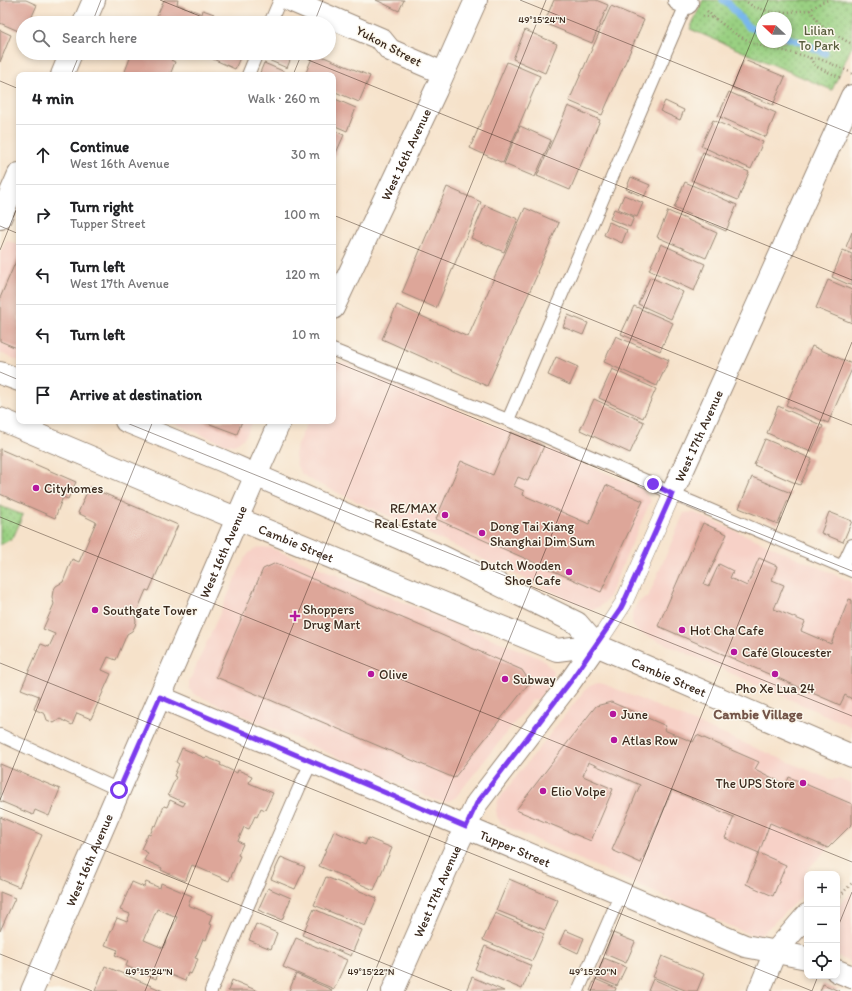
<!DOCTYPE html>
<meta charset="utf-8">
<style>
body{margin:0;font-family:Itim,sans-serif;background:#f2f2f2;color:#202124}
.controls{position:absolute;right:12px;bottom:12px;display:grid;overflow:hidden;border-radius:8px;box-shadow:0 2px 6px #0003}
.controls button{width:36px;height:36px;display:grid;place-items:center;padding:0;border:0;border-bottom:1px solid #e0e0e0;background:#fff;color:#202124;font:20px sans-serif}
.compass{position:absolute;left:756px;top:12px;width:36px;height:36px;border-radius:50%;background:#fff;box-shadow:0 2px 6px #0003;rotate:292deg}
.stop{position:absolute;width:12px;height:12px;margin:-9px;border:3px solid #7c3aed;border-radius:50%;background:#fff}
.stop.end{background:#7c3aed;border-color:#fff;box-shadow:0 1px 4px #0008}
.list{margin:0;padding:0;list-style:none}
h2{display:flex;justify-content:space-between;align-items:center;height:52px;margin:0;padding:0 16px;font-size:17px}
h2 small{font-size:13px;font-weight:400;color:#757577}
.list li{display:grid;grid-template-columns:26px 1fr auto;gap:12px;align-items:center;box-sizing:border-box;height:60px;padding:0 16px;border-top:1px solid #e0e0e0}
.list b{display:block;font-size:15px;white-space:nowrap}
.list p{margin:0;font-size:13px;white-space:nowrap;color:#757577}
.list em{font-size:13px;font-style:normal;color:#757577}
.icon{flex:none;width:22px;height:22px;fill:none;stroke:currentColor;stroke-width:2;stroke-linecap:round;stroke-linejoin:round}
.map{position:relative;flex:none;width:852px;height:991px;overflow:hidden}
.search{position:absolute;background:#fff;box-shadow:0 2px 6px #0003;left:16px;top:16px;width:320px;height:44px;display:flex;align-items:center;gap:10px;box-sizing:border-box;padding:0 14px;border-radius:22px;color:#757577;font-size:15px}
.panel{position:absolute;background:#fff;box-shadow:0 2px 6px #0003;left:16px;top:72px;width:320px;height:352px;border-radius:8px}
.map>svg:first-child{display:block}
.built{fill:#f7d1c7}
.park{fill:url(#park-dots);stroke:#6a7d50;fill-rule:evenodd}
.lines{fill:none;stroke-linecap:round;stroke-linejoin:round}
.stream{stroke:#79b7ec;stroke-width:7}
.building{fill:#dda699;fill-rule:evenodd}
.service-casing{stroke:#988674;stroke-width:14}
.pedestrian-casing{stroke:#988674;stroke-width:18}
.minor-casing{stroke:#988674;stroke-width:24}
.tertiary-casing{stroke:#988674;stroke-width:24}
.secondary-casing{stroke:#988674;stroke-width:24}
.path{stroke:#988674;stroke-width:2.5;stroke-dasharray:1 3;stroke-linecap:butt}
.service{stroke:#fff;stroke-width:12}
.pedestrian{stroke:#fff;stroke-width:17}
.minor{stroke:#fff;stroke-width:22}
.tertiary{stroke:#fff;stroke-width:22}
.secondary{stroke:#fff;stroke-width:22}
.route{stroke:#7c3aed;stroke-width:5}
.ticks{fill:none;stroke:#3b2a1e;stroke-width:1;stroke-opacity:0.45}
.poi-dot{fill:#b5179e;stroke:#fbf7ec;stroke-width:1.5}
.labels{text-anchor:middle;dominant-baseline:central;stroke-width:3;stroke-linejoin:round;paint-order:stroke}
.park-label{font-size:13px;fill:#585c3c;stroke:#fbf7ec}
.street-label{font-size:13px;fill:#3b2a1e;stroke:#fbf7ec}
.poi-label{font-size:13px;fill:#3b2a1e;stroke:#fbf7ec;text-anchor:start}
.neighbourhood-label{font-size:14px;font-weight:bold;fill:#745549;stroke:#fbf7ec}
.ticks-label{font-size:10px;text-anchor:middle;fill:#3b2a1e;stroke:#fbf7ec;stroke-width:3;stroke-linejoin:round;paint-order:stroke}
</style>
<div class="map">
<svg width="852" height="991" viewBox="0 0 852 991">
<defs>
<pattern id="park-dots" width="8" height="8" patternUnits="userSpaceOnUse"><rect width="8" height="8" fill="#9ad082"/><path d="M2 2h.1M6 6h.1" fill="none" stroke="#7fa96a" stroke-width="1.8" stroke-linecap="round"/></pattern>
</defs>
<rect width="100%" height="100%" fill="#fbf7ec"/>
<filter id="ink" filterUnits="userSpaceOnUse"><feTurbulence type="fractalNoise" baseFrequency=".025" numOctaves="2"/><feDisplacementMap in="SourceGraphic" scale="8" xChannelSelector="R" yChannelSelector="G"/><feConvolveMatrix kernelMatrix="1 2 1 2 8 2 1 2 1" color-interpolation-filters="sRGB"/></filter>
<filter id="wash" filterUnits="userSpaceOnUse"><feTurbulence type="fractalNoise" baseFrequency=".012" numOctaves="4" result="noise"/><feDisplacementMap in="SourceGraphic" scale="16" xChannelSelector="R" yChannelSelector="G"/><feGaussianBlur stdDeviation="0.9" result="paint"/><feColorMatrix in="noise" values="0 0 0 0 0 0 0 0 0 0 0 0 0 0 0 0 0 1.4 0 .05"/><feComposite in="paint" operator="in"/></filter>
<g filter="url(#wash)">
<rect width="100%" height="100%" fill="#f6e2ca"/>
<!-- built -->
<g class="built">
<polygon points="6,240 19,245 19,361 0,353 0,253"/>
<polygon points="334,363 347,363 641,488 651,500 608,598 605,602 598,608 590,609 584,607 524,578 308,479 301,473 297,466 295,456 297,445 308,421 333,421"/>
<polygon points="169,421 253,421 246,436 240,441 234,444 227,445"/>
<polygon points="693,512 852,582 852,727 641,633 638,632 633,626 632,621 632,615 634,609 638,602 648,597 684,513"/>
<polygon points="263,547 271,548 544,660 553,671 553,677 551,683 540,698 532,700 456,797 451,800 444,802 435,800 194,694 189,689 189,682 241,566 246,557 250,552 257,548"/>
<polygon points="597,683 604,684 829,779 839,779 852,784 852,824 806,871 809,874 807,874 807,891 764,932 757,935 749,934 509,828 501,823 497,817 496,810 498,800 584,691 590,686"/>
<polygon points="852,892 852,963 837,956 837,907"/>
</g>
<!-- park -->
<g class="park">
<path d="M703 0H852V46L832 90 690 29ZM762 18H786V42H762Z"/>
<polygon points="0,506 23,515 13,538 0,545"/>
</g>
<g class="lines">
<!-- stream -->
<g class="stream">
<polyline points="723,0 728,3 748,27 762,32"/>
<polyline points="786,37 805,44 825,53"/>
</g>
</g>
<g id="blocks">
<!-- building -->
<g class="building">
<polygon points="0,0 26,0 37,5 29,23 23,23 23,33 0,23"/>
<polygon points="164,0 178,0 177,4 202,14 203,10 214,14 212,18 215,19 213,23 154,23"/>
<polygon points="376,0 404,0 399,11"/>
<polygon points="554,0 596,0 608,5 592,43 544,23"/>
<polygon points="611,6 644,20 602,115 569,101"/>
<polygon points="0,30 11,35 0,62"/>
<polygon points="525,30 557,44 545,73 513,59"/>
<polygon points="132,53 174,53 171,60 175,62 170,75 126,75 124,74"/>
<polygon points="216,53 242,53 235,69 213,59"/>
<polygon points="269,53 293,53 287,68 266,59"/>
<polygon points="314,53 370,76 359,102 333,91 333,75 305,75"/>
<polygon points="744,60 785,77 773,105 732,88"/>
<polygon points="507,62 540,76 503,163 470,148"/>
<polygon points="264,63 285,72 284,75 259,75"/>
<polygon points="729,92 776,113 766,137 718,116"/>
<polygon points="333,98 356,108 347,131 333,125"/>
<polygon points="665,101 684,110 680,120 660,111"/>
<polygon points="568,106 600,120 570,190 537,176"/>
<polygon points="713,120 763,142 751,169 701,146"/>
<polygon points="520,126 551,140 535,177 504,164"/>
<polygon points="333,130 344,135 333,160"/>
<polygon points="703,152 749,172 738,200 691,180"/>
<polygon points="631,177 650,185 644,197 626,189"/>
<polygon points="685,182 737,205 726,231 674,208"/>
<polygon points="447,187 481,202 436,308 402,293"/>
<polygon points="624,195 643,203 637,217 618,209"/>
<polygon points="485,205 518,219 504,252 471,238"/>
<polygon points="525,208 559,223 537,272 538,273 487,386 382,339 397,305 468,337"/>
<polygon points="614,209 634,217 630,227 610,219"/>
<polygon points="668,211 717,233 706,258 657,237"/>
<polygon points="609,222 627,230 622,243 604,235"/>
<polygon points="852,232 852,249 846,247"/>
<polygon points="661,244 705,264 694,291 649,270"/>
<polygon points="843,250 852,254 852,286 832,277"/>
<polygon points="19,254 19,349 0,341 0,298"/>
<polygon points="650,277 683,292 671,319 638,304"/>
<polygon points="828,280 852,290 852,323 816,308"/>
<polygon points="634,306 673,323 660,351 621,334"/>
<polygon points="568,315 588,323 583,335 563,327"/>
<polygon points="616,336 669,360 657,386 604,362"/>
<polygon points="812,346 852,364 852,369 828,423 786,405"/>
<polygon points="556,357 578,367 570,385 548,375"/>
<polygon points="612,369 656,389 643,418 599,398"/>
<polygon points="594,399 644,422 630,453 580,430"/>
<polygon points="778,406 823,426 811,452 767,433"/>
<polygon points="202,421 242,421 237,434"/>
<polygon points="511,432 544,446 528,481 518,477 514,486 524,491 523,495 589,524 606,485 643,501 601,592 436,519 461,461 493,475"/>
<polygon points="765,439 812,459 800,485 754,465"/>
<polygon points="0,449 76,482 68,499 63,497 55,518 0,494"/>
<polygon points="752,477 791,493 778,524 739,508"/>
<polygon points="89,487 178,525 149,591 146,590 135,616 136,621 135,626 132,631 127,634 116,660 108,657 102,670 111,674 91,719 77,713 72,725 60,719 54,723 47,720 45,714 34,709 39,696 21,689 41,644 49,647 55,634 43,629 54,604 52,597 53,591 56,586 63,582 72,559 79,562 96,522 78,513"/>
<polygon points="829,512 852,521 843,542 821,533"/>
<polygon points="703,523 727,534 704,584 709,586 719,564 733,571 730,578 747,586 759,558 777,566 772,580 784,585 774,609 805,622 801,631 831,644 849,599 852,600 852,699 845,695 840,705 658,626"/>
<polygon points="276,563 522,670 530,682 454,778 216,677 263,569"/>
<polygon points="611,702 666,726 664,730 693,742 697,735 759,762 755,769 786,785 789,777 852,804 852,824 828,848 770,823 759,853 725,838 734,817 672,790 641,863 612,850 640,785 588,762 583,776 613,789 591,841 516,810 561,751 596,706"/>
<polygon points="182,748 205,758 206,757 221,763 220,765 237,773 238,770 252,776 249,783 273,793 265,810 261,808 257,817 255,816 249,829 244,827 238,841 243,844 238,855 240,856 229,881 192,865 185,881 161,870 162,868 144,860 148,853 141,849 148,834 150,835 154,825 156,826 164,806 167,807 170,800 183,806 185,803 168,795 176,777 174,776 179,764 176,762"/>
<polygon points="0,764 60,789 49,816 35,810 33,815 0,801"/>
<polygon points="0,817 42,835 19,887 0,879"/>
<polygon points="334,831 365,845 368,838 392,848 374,890 319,866"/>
<polygon points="759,853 786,865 773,896 746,884"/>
<polygon points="281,857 305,867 295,889 271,879"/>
<polygon points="326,877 377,898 365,926 314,905"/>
<polygon points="509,879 558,900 545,930 496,910"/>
<path d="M132 882 144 887 146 882 160 888 161 883 192 896 188 905 212 915 209 924 212 925 206 940 203 939 195 958 198 959 191 974 188 973 185 981 159 970 156 979 126 966 128 961 115 955 118 950 105 945 117 918 127 922 130 914 120 910ZM157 909 177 917 163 948 144 940Z"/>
<polygon points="268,888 291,898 282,920 258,910"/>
<polygon points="0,892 15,898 0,931"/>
<polygon points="314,909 362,930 351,956 302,935"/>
<polygon points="495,913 544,934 532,961 483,940"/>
<polygon points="256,924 277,933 271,949 249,940"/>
<polygon points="565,930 584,938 578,953 559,944"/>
<polygon points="613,933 635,942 626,963 605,954"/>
<polygon points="296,938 347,960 334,989 283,967"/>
<polygon points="485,946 532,966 522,989 475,969"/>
<polygon points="662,956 704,974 697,991 687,991 653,977"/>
<polygon points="604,958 626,967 617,986 596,977"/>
<polygon points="105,966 163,991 95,991"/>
<polygon points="296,974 332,990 331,991 289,991"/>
<polygon points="472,977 504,991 466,991"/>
<polygon points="595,979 616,988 615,991 590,991"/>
<polygon points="653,979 680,991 648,991"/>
<polygon points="232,980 258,991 228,991"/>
<polygon points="823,984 839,991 820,991"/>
</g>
</g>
</g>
<g filter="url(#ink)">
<use href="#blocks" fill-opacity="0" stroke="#988674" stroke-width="1"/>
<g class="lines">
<!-- service casing -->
<g class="service-casing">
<g id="service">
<polyline points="270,23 280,0"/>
<polyline points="248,75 257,53"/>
<polyline points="333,350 508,420 653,484 672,494 694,503 852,571"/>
<polyline points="508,420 688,0"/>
<polyline points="842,567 852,545"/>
<polyline points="0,735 119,790"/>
<polyline points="211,991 299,788 312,761"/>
<polyline points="578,991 621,893"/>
</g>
</g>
<!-- pedestrian casing -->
<g class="pedestrian-casing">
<polyline id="pedestrian" points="596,645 623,604 672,494"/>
</g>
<!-- minor casing -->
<g class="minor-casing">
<g id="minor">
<polyline points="290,0 381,39 390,50 443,73"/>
<polyline points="679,0 687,3"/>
<polyline points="84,23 94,0"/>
<polyline points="62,75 71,53"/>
<polyline points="0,218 19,174"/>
<path id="s1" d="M672 494 852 96"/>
<path id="s2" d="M160 697 745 946 807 958"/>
<polyline points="837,971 852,977"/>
<path id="s3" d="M393 991 453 854 477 803 570 682 596 645"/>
<polyline points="759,991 775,952 807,915"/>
</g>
</g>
<!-- tertiary casing -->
<g class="tertiary-casing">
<g id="tertiary">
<path id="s4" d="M333 308 436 90 476 0"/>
<path id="s5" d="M32 991 256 475 280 421"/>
</g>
</g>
<!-- secondary casing -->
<g class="secondary-casing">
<g id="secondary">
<polyline points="0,373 19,380"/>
<path id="s6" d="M0 419 192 500 557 650 596 645"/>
<path id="s7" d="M126 421 221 460 441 556 577 623 596 645 852 756"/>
</g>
</g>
<!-- path -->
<g class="path">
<polyline points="744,0 754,7 775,13 810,10 822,2 829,0"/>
<polyline points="810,10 817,20 826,30 852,44"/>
<polyline points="707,11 716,19 737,35 756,44 769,49 784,51 802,55 810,58 820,59 850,72 852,74"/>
<polyline points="703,16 716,19"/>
<polyline points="810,58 815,66 841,78"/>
<polyline points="837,899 852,883"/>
</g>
<!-- service -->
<use href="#service" class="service"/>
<!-- pedestrian -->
<use href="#pedestrian" class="pedestrian"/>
<!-- minor -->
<use href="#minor" class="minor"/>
<!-- tertiary -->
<use href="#tertiary" class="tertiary"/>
<!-- secondary -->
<use href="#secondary" class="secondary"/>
</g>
</g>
<g class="lines" filter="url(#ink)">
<!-- route -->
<polyline class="route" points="119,790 160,697 466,827 477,803 570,682 620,610 623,604 672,494 653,484"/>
</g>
<!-- ticks -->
<path class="ticks" d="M160 0 217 23M520 0 852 134M92 23 101 0M314 23 323 0M291 53 852 280M71 75 80 53M293 75 302 53M0 81 19 89M333 215 852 425M0 226 19 234M0 250 19 203M333 361 852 571M0 372 19 380M122 421 852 716M0 517 852 862M0 663 812 991M0 800 153 421M0 808 452 991M837 929 852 892M0 954 92 991M145 991 546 0M367 991 768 0M590 991 852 342M812 991 818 976"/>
<!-- markers -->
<g class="poi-dot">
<circle cx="36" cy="488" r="4"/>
<circle cx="445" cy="515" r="4"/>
<circle cx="482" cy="533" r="4"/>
<circle cx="569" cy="572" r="4"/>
<circle cx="95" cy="610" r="4"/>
<path d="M293 610h4v4h4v4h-4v4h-4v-4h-4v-4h4z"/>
<circle cx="682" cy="630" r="4"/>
<circle cx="734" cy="652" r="4"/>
<circle cx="371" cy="674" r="4"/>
<circle cx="775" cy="674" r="4"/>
<circle cx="505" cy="679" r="4"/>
<circle cx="613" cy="714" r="4"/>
<circle cx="614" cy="740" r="4"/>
<circle cx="803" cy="783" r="4"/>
<circle cx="543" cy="791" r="4"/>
</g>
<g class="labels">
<!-- park labels -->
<g class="park-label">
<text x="819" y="30">Lilian<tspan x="819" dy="15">To Park</tspan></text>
</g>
<!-- street labels -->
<g class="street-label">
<text transform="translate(389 46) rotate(28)">Yukon Street</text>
<text stroke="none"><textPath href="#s4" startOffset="170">West 16th Avenue</textPath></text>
<text stroke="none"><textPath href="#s1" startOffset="64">West 17th Avenue</textPath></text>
<text stroke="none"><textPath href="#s6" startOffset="321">Cambie Street</textPath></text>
<text stroke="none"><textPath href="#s5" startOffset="479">West 16th Avenue</textPath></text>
<text stroke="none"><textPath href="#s7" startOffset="603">Cambie Street</textPath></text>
<text stroke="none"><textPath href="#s2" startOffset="386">Tupper Street</textPath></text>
<text stroke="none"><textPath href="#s5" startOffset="143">West 16th Avenue</textPath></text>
<text stroke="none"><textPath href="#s3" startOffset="109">West 17th Avenue</textPath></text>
</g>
<!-- poi labels -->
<g class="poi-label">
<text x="44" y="488">Cityhomes</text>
<text x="437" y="508" text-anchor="end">RE/MAX<tspan x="437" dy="15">Real Estate</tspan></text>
<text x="490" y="526">Dong Tai Xiang<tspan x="490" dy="15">Shanghai Dim Sum</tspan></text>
<text x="561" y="565" text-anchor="end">Dutch Wooden<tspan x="561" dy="15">Shoe Cafe</tspan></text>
<text x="303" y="609">Shoppers<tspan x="303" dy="15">Drug Mart</tspan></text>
<text x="103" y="610">Southgate Tower</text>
<text x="690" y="630">Hot Cha Cafe</text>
<text x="742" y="652">Café Gloucester</text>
<text x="379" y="674">Olive</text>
<text x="513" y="679">Subway</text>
<text x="775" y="688" text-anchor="middle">Pho Xe Lua 24</text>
<text x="621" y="714">June</text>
<text x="622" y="740">Atlas Row</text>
<text x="795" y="783" text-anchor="end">The UPS Store</text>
<text x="551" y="791">Elio Volpe</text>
</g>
<!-- neighbourhood labels -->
<g class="neighbourhood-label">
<text x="758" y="714">Cambie Village</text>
</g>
</g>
<g class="ticks-label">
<text x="542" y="23">49°15'24"N</text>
<text x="149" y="975">49°15'24"N</text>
<text x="371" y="975">49°15'22"N</text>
<text x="593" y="975">49°15'20"N</text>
</g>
</svg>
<div class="controls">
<button>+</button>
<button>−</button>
<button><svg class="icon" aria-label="locate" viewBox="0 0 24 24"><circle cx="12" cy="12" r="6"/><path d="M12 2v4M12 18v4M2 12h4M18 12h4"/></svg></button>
</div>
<svg class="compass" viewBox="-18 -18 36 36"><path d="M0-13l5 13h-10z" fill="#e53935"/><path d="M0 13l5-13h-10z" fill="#757577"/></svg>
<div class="stop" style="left:119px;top:790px"></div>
<div class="stop end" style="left:653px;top:484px"></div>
<div class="search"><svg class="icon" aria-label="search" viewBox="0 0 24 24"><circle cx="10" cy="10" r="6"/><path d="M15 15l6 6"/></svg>Search here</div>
<section class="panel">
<h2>4 min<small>Walk · 260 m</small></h2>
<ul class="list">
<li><svg class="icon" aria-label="ahead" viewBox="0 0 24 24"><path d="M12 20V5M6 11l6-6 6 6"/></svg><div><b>Continue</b><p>West 16th Avenue</p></div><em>30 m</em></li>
<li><svg class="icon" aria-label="right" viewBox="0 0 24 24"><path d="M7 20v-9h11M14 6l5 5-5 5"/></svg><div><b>Turn right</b><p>Tupper Street</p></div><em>100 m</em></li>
<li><svg class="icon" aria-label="left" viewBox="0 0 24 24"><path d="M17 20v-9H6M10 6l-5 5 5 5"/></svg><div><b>Turn left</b><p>West 17th Avenue</p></div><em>120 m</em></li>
<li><svg class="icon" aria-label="left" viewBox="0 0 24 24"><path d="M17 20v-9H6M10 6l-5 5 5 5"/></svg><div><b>Turn left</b></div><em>10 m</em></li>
<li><svg class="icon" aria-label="arrive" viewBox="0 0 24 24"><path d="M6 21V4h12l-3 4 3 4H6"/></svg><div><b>Arrive at destination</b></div></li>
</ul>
</section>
</div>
